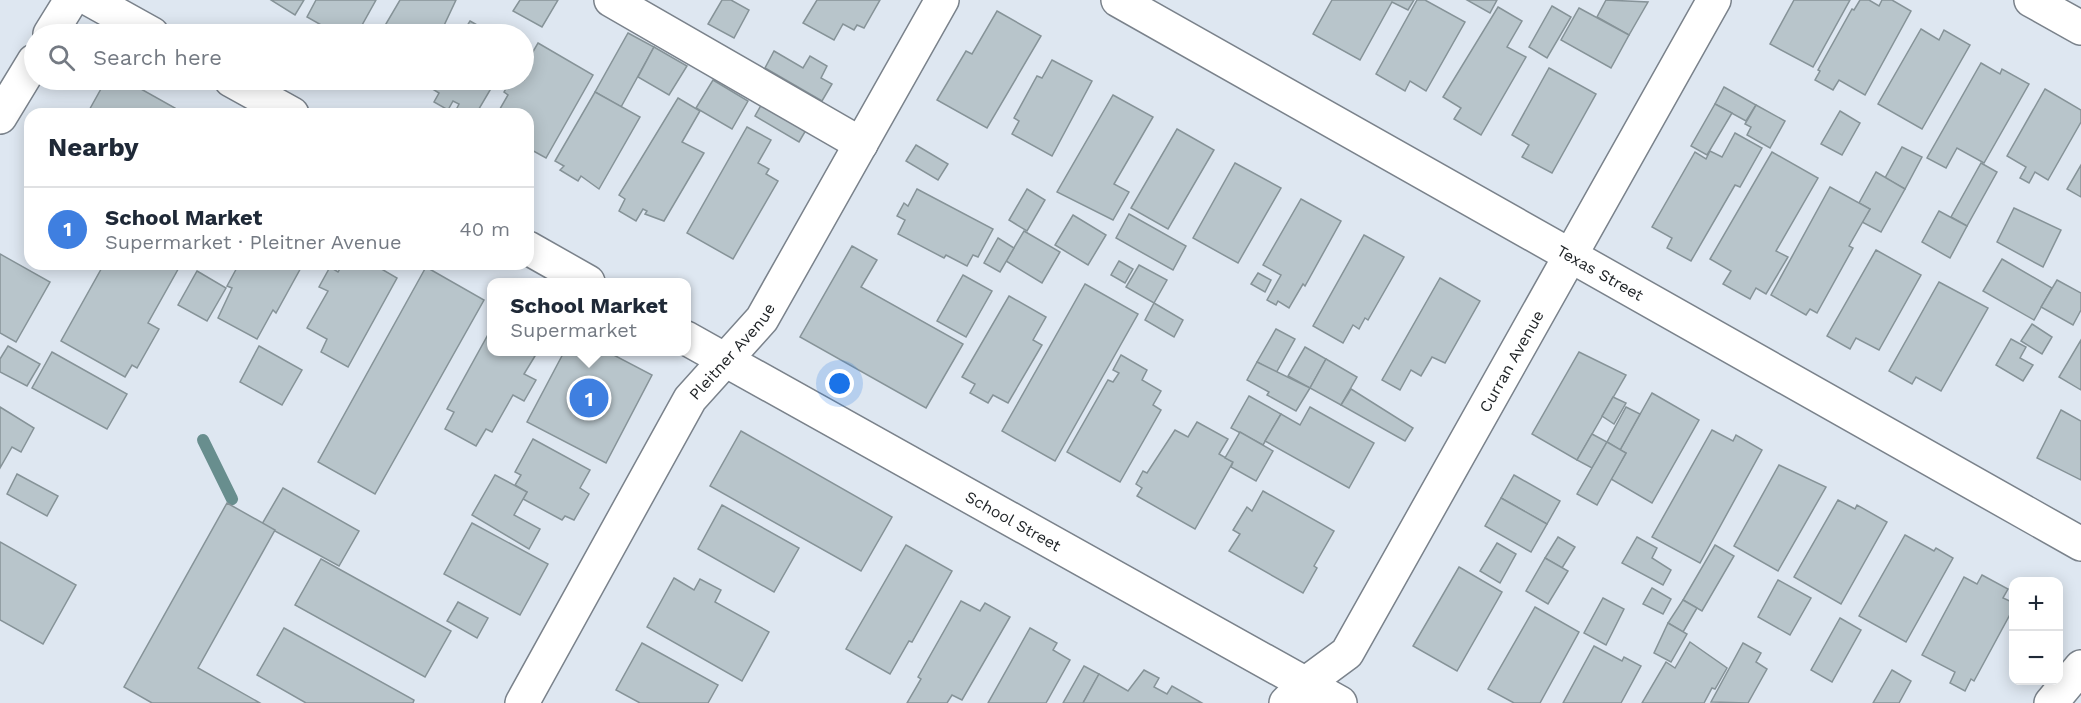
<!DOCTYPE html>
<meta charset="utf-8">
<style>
body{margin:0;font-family:"Work Sans",sans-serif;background:#f2f2f3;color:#1f2937}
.controls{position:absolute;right:18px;bottom:18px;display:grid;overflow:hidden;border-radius:12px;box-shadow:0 3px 15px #0003}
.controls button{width:54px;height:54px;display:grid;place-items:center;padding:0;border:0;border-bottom:2px solid #e0e1e3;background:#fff;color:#1f2937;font:30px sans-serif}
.you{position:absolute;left:840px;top:384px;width:21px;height:21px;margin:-15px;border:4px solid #fff;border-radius:50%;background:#1a73e8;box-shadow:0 0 0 9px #1a73e833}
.badge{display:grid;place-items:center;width:39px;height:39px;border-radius:50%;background:#5d5b28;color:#fff;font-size:20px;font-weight:700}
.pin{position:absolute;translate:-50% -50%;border:3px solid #fff;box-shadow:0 2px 6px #0006}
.popup{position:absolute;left:487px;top:278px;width:204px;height:78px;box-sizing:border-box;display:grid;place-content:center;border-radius:12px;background:#fff;filter:drop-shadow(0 2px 4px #0005);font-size:20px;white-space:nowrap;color:#747a83}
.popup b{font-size:22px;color:#1f2937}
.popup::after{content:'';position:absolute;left:50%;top:100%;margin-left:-12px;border:12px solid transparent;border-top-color:#fff}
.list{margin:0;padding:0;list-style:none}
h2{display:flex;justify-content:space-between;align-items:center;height:78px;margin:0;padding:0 24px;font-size:26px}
h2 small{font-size:20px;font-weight:400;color:#747a83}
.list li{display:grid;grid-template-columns:39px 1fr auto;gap:18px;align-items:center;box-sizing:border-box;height:84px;padding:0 24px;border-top:2px solid #e0e1e3}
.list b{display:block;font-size:22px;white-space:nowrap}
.list p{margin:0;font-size:20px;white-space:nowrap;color:#747a83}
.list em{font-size:20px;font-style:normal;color:#747a83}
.icon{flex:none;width:33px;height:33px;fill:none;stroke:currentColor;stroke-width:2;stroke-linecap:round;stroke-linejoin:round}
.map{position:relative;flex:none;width:2081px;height:703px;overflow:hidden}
.search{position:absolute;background:#fff;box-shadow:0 3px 15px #0003;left:24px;top:24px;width:510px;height:66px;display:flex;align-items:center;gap:15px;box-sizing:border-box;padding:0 21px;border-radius:33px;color:#747a83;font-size:22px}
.panel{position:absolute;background:#fff;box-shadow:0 3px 15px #0003;left:24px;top:108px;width:510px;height:162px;border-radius:18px}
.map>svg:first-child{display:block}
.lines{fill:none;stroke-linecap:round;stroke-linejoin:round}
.stream{stroke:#688e8e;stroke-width:12}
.building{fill:#b8c5cb;stroke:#869398;stroke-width:1.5}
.minor-casing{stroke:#7a828b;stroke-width:36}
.minor{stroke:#fff;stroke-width:33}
.labels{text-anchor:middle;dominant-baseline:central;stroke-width:4.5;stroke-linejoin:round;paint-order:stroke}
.street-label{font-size:16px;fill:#1d2124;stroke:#fff}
</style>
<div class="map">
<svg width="2081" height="703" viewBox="0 0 2081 703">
<rect width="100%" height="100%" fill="#dee7f1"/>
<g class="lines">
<!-- stream -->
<polyline class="stream" points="203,440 232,499"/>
</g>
<!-- building -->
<g class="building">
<polygon points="271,0 304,0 295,15"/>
<polygon points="316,0 376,0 357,34 337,34 307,17"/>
<polygon points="400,0 456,0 440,34 380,34"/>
<polygon points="520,0 558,0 542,27 513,11"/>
<polygon points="722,0 731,0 749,10 734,38 708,24"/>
<polygon points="817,0 880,0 864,28 857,25 854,30 843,24 834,40 803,23"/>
<polygon points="1332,0 1414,0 1408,10 1392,2 1360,60 1313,34"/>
<polygon points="1417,0 1425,0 1465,22 1426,91 1410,81 1405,91 1376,74"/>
<polygon points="1467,0 1497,0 1490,13"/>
<polygon points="1606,0 1648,2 1629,35 1597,17"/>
<polygon points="1794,0 1850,0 1813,67 1770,44"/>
<polygon points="1860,0 1869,0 1879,6 1882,0 1892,0 1911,11 1865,95 1839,80 1833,90 1815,80 1820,71 1818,70 1852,9 1854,10"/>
<polygon points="1552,6 1571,17 1547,58 1529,47"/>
<polygon points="1498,7 1522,21 1507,47 1526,57 1481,135 1454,119 1461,108 1443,97"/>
<polygon points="1579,8 1629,35 1611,68 1561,40"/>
<polygon points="997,11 1041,36 987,128 937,100 966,51 972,54"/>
<polygon points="470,21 493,34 462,34"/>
<polygon points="1921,29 1939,40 1944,30 1970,45 1922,129 1878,104"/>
<polygon points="628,33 654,47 621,107 595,92"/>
<polygon points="538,43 593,75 546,158 528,148 528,114 497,114 508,95 504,92 511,80 524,80 524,67"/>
<polygon points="654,47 687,66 669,95 638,77"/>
<polygon points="774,51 803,68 810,56 827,66 821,78 832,84 822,101 765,68"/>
<polygon points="1052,60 1092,81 1052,156 1012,134 1019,121 1014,118 1037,76 1042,78"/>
<polygon points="1981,63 2000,74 2002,69 2029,84 1984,163 1957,148 1946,168 1927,158"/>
<polygon points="1549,68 1596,94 1552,173 1522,157 1529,145 1512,135"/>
<polygon points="106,80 125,80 175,108 172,114 87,114"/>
<polygon points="436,80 496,80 476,114 471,111 464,114 456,110 459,104 453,101 448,110 434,102 439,93 431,88"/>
<polygon points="713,80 748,101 732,129 696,108"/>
<polygon points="1724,87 1756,105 1746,121 1715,104"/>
<polygon points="2045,89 2081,110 2081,122 2048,180 2035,172 2029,183 2020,178 2026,167 2007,156"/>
<polygon points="595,92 640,117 599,189 581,176 578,181 560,170 564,166 555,161"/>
<polygon points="1113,95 1153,117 1114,184 1129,192 1113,220 1057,192"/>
<polygon points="678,98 700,111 682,142 704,153 664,221 645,214 647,211 643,209 636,221 619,211 625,199 619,195"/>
<polygon points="764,100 809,125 799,142 755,116"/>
<polygon points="1715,104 1732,113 1707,155 1691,146"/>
<polygon points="1756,105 1785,121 1770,148 1747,135 1751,127 1745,124"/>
<polygon points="1840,111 1860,123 1842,155 1821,144"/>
<polygon points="747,127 771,140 758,163 769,169 766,174 778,181 733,259 687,233"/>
<polygon points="1177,129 1214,150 1168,229 1131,208"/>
<polygon points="1735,133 1762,148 1740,187 1735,185 1691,261 1667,248 1672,238 1652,227 1695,152 1706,159 1710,151 1722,157"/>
<polygon points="916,145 948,164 938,180 906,161"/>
<polygon points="1902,147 1922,157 1905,189 1885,178"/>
<polygon points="1772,152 1818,178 1776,251 1788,257 1766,294 1756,288 1750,299 1723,284 1731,271 1710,259"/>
<polygon points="1235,163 1281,188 1238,263 1193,238"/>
<polygon points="1981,163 1997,172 1967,226 1951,217"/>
<polygon points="2081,165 2081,197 2067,189"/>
<polygon points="1876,172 1905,189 1881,232 1862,222 1870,209 1859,203"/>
<polygon points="1830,187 1870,209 1849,246 1853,248 1817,313 1810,309 1806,315 1771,295"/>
<polygon points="917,189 993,229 978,257 973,255 967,266 946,255 944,258 898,234 905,220 897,216 904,203 908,206"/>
<polygon points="1027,189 1045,200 1027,231 1009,220"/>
<polygon points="1301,199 1341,221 1305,286 1303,284 1289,308 1278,301 1276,305 1267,300 1281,275 1263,265"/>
<polygon points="2014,208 2061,230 2043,267 1997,242"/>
<polygon points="1939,211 1967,226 1950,258 1922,242"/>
<polygon points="1129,214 1186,246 1173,270 1116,238"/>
<polygon points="1073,215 1106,235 1088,265 1055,245"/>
<polygon points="1024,231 1060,252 1042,283 1006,261"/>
<polygon points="1364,235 1404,257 1368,320 1365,318 1359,329 1353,325 1343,343 1313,326"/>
<polygon points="998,238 1014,248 1000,272 984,263"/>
<polygon points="852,246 877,260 861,287 963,344 926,408 800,337"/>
<polygon points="1876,250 1921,275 1879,350 1856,338 1850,349 1827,336"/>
<polygon points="0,254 50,282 16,342 0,333"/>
<polygon points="2002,259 2052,288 2034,320 1983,291"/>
<polygon points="1119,261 1133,269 1125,283 1111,275"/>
<polygon points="104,264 181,264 148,323 159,329 137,368 132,365 125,377 61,341"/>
<polygon points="239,264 303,264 276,313 273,310 257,339 218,318 232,288 227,286"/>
<polygon points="343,264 373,264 397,278 348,367 321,352 327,339 307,328 328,291 319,287 330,267 338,272"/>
<polygon points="1139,265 1167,280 1154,303 1126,287"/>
<polygon points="426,267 484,300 375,494 318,462"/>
<polygon points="197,271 226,288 207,321 178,305"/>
<polygon points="1258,273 1271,280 1265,292 1251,284"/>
<polygon points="963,275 992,291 966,337 937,321"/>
<polygon points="1440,278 1480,301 1445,363 1432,357 1421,376 1411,370 1400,390 1382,380"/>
<polygon points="2057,280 2081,293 2081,310 2073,325 2041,307"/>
<polygon points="1939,282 1988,308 1941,391 1916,377 1912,384 1889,371"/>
<polygon points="1085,284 1138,314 1055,461 1002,431"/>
<polygon points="1009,296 1046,317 1033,340 1042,345 1008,403 993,395 988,403 970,393 975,384 962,377"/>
<polygon points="1154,303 1183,320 1174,337 1145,320"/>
<polygon points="2032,324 2052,337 2042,354 2021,341"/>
<polygon points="1276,329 1295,339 1276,373 1257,362"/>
<polygon points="490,331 492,352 527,352 535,356 524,374 536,380 524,401 513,395 492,432 486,429 476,446 445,429 454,412 447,409"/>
<polygon points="2011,339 2026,347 2020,358 2033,365 2023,381 1996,365"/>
<polygon points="2081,340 2081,390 2059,377"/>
<polygon points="8,346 40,364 27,386 0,372 0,359"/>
<polygon points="259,346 302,370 282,405 240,382"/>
<polygon points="1305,347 1326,359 1310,388 1288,376"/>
<polygon points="52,352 127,394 107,429 32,388"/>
<polygon points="564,352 608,352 652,375 606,463 527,422"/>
<polygon points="1579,352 1626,375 1577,460 1532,434"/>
<polygon points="1121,355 1147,370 1142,380 1161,391 1153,405 1161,410 1120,482 1067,452 1108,380 1113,382 1119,373 1113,370"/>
<polygon points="1326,359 1357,377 1341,405 1310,388"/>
<polygon points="1257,362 1310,388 1296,411 1267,395 1269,392 1247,380"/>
<polygon points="1351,389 1413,428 1405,441 1341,405"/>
<polygon points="1652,393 1699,420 1652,503 1611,479 1626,453 1620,450"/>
<polygon points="1249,396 1281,414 1263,445 1231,428"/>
<polygon points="1613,397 1626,403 1614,424 1602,416"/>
<polygon points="0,407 34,428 21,452 12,447 0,468"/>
<polygon points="1310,407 1374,443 1349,488 1265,441 1281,414 1300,425"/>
<polygon points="1626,407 1640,414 1620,450 1607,442"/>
<polygon points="2061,410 2081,421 2081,480 2037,458"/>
<polygon points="1197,422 1228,439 1219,454 1233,462 1195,529 1137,496 1142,488 1136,484 1143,471 1147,473 1175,430 1188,437"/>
<polygon points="1712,430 1733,441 1736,435 1762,450 1700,563 1652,537"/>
<polygon points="741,431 892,517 861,571 710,486"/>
<polygon points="1240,432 1273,451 1256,481 1231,467 1233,462 1225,458"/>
<polygon points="1592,434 1607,442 1592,468 1577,460"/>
<polygon points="533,439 590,470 580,488 589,494 574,520 565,516 562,520 523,499 527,492 515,485 521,475 515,472"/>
<polygon points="1607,442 1626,453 1597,505 1577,494"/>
<polygon points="1779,465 1826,487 1778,571 1734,546"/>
<polygon points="17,474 58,496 47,516 7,494"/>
<polygon points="495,475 527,492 514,515 540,529 529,549 472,515"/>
<polygon points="1514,475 1560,501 1547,524 1501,498"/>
<polygon points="283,488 359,531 339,566 262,524"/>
<polygon points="1263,491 1334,531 1314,566 1317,568 1303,593 1229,551 1240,534 1233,530 1247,507 1252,511"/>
<polygon points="1501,498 1547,524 1531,552 1485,526"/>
<polygon points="1838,500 1855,509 1857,505 1887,522 1841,604 1794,577"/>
<polygon points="227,503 275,530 198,668 260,703 152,703 124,687"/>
<polygon points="722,505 799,548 774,592 698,549"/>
<polygon points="472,523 548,564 520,615 444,574"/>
<polygon points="1905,535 1934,551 1936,548 1953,558 1906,642 1859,616"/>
<polygon points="1558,537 1575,547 1562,568 1545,558"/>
<polygon points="1637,537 1657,548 1652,558 1671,570 1663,585 1622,563"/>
<polygon points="0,542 76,585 43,644 0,620"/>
<polygon points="1497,543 1516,554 1500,583 1480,571"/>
<polygon points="906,545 952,571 912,642 909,641 890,674 846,649"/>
<polygon points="1715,545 1734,556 1702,611 1683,600"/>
<polygon points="1545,558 1568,571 1548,604 1526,591"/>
<polygon points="321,559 451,631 425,677 295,605"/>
<polygon points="1459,567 1502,592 1457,671 1413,646"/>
<polygon points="1982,575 2008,589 2003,598 2014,603 2014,607 1974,681 1971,679 1965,691 1950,683 1955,672 1922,655 1964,577 1977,584"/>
<polygon points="674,578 694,590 700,579 721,590 715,602 769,632 742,681 647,627"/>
<polygon points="1778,580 1811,598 1790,635 1758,617"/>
<polygon points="1652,588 1671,599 1663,614 1643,604"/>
<polygon points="1603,598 1624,609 1606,645 1584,633"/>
<polygon points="1683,600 1697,608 1683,632 1668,623"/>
<polygon points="961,601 980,611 985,603 1010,617 962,700 952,695 947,703 907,703 921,679 918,677"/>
<polygon points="458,602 488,618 477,638 447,621"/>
<polygon points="1535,607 1579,632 1540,703 1514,703 1488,689"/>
<polygon points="1840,618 1861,630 1832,682 1811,670"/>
<polygon points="1668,623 1687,634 1671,662 1654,653"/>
<polygon points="284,628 414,700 413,703 306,703 257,675"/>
<polygon points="1030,628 1057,643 1053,650 1070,660 1046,703 988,703"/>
<polygon points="1690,642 1727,668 1715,689 1712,688 1704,703 1642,703 1666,662 1675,668"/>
<polygon points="642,643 718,685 708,703 640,703 616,690"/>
<polygon points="1743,643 1761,653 1756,662 1767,669 1748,703 1711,702"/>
<polygon points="1594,646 1622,661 1624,657 1641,666 1621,703 1563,703"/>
<polygon points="1084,666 1099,674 1083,703 1063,703"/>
<polygon points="1144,670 1159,678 1154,687 1167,694 1172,686 1202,703 1083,703 1099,674 1128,691"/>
<polygon points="1892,670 1911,681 1899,703 1873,703"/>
</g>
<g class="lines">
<!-- minor casing -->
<g class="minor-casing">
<g id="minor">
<polyline points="91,0 152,34"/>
<polyline points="611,0 861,144"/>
<path id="s1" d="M1118 0 2081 544"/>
<polyline points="2031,0 2081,28"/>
<polyline points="50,34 71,0"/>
<polyline points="231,80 292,114"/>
<polyline points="0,117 34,61"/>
<polyline points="528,248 588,282"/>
<path id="s2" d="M686 338 1340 703"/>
<path id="s3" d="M522 703 690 399 762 319 942 0"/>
<path id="s4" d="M1286 703 1305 684 1347 653 1714 0"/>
<polyline points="2051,703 2081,667"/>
</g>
</g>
<!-- minor -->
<use href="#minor" class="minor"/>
</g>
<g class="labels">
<!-- street labels -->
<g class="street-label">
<text stroke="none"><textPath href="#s1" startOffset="554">Texas Street</textPath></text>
<text stroke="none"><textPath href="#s3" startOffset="411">Pleitner Avenue</textPath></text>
<text stroke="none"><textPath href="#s4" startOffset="414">Curran Avenue</textPath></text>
<text stroke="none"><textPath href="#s2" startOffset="375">School Street</textPath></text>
</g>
</g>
</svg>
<div class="controls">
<button>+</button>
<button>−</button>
</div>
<div class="you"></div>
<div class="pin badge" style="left:589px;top:398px;background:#3f7fe0">1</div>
<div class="popup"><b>School Market</b>Supermarket</div>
<div class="search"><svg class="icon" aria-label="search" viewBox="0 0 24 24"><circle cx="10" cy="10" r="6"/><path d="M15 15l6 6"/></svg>Search here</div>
<section class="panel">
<h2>Nearby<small></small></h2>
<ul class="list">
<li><span class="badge" style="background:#3f7fe0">1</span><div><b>School Market</b><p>Supermarket · Pleitner Avenue</p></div><em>40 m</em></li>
</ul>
</section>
</div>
